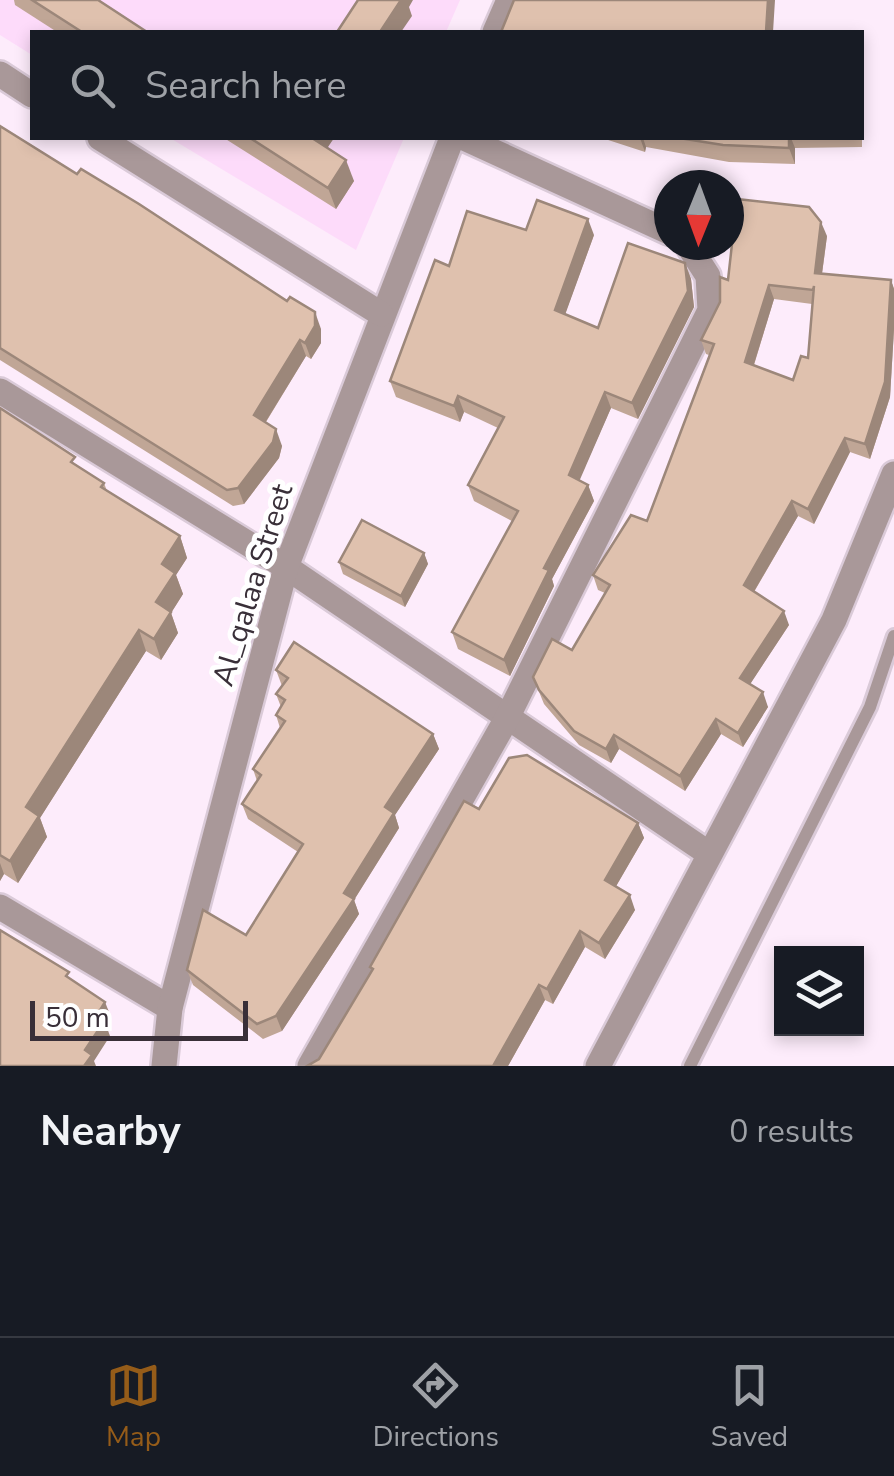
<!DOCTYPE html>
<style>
body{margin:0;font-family:"Nunito Sans",sans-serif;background:#242831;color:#f1f3f6}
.controls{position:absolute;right:30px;bottom:30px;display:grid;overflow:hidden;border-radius:0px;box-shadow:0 5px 15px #0003}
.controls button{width:90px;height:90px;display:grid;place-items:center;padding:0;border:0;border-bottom:2px solid #363941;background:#171b24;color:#f1f3f6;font:50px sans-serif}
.compass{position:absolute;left:654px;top:170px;width:90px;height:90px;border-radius:50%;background:#171b24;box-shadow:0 5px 15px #0003;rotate:181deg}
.scale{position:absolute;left:30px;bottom:25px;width:218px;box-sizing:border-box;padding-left:10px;border:5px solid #392f38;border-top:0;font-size:28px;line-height:35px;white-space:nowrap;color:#392f38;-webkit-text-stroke:8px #fff;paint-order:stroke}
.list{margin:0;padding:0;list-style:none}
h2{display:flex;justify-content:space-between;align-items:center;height:130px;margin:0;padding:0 40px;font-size:42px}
h2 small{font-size:32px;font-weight:400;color:#9ea1a6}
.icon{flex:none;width:55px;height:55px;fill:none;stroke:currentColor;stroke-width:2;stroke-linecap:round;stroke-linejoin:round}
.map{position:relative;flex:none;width:894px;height:1066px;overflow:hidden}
.search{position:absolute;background:#171b24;box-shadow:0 5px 15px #0003;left:30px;right:30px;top:30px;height:110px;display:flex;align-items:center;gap:25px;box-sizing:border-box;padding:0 35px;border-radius:0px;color:#9ea1a6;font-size:38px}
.sheet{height:270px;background:#171b24}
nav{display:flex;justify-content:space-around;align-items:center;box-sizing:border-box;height:140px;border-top:2px solid #363941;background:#171b24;font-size:28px;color:#9ea1a6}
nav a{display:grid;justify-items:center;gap:5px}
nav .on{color:#955c19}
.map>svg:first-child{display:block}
.built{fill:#fddbfa}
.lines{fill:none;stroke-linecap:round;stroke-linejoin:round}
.service-casing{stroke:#dacad8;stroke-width:18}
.minor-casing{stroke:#dacad8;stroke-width:30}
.tertiary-casing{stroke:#dacad8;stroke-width:30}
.service{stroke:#a99899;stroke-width:12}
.minor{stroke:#a99899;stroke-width:25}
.tertiary{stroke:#a99899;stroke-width:25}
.wall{fill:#c0a696;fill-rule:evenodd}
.shaded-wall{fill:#9c877a}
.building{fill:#dfc1ae;stroke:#9c877a;stroke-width:2.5;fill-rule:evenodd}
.labels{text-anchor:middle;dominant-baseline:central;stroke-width:10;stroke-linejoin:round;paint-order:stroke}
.street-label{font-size:30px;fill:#392f38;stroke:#fff}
</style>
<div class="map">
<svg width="894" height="1066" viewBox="0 0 894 1066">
<rect width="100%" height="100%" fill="#fdecfb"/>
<!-- built -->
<g class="built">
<polygon points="0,0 460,0 446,32 32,32 32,55 0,35"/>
<polygon points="170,138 404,138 356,250"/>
</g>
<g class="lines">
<!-- service casing -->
<g class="service-casing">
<polyline id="service" points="690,1066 870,707 894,636"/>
</g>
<!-- minor casing -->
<g class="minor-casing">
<g id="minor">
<polyline points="495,32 509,0"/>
<polyline points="464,138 669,232"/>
<polyline points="0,391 286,567 708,853"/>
<polyline points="0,907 170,1008"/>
<polyline points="164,1066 170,1008 286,567 452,138"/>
<polyline points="310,1066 506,720 710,310 708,276 688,245"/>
<polyline points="598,1066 834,620 894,474"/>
</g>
</g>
<!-- tertiary casing -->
<g class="tertiary-casing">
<g id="tertiary">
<polyline points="0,74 32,95"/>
<polyline points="100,138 381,314"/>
</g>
</g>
<!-- service -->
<use href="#service" class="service"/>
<!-- minor -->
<use href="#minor" class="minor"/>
<!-- tertiary -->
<use href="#tertiary" class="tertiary"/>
</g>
<!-- wall -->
<g class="wall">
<polygon points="14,0 98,0 147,32 57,32 15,5"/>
<polygon points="0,126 321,329 321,343 311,359 306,356 266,422 282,446 279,458 244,504 233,506 0,360"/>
<polygon points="224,138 334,138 327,147 354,181 336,209"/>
<polygon points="602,138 862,138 862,147 795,148 795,164 729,162 646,147 645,152"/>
<polygon points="594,235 565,314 598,328 685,263 691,279 694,307 638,419 611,408 579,480 588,485 594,501 552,579 554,586 510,676 458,649 452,632 512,521 474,501 468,485 498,428 464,412 460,422 396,397 390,381 449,266"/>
<path d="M827 236 822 274 891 280 894 289V329L890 397 870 459 850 452 814 524 798 516 754 592 789 625 750 684 768 707 743 747 721 734 685 791 619 749 611 763 579 745 544 704 533 677 572 650 605 593 598 590 593 575 647 521 709 355 706 354 701 340 720 302 728 280ZM774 299 812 304 808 358 793 380 754 365Z"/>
<polygon points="0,408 78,466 104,483 107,491 180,536 187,558 176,575 183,594 171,613 178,633 161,660 146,651 40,818 47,837 18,883 4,874 0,881"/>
<polygon points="424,553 428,564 405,607 343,574 339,562"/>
<polygon points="276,670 433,734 439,749 395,815 399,828 354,900 359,914 282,1031 263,1039 193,985 187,970 246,935 298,852 248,819 242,804 257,781 253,769 280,728 276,715 281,707 276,694 282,686"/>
<polygon points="479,809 638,823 644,838 616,886 635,910 605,959 585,947 553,1004 545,1000 508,1066 307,1066 319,1059 372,972 370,967"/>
</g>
<!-- shaded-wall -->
<g class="shaded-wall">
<polygon points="401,0 413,0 409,7 412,16 401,32 380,32"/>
<polygon points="768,0 775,0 773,32 766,32"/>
<polygon points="312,138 334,138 320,159"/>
<polygon points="640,138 643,138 646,147 645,152"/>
<polygon points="789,138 791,138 795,148 795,164 789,148"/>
<polygon points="346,160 354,181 336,209 328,188"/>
<polygon points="588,219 594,235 561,326 555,310"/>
<polygon points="821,222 827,236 820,288 815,273"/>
<polygon points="685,263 691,279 694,307 638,419 632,403"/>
<polygon points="891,280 894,289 894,329 890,397 870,459 865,444"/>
<polygon points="769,285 774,299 750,377 745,362"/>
<polygon points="315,312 321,329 321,343 311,359 305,343"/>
<polygon points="300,340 306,356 260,431 254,415"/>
<polygon points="605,392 611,408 575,491 569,475"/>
<polygon points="458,396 464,412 460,422 454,406"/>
<polygon points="276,429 282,446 279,458 244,504 238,488"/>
<polygon points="845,438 850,452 814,524 808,509"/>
<polygon points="588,485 594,501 552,579 554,586 510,676 504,660 544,568"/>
<polygon points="792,501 798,516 749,600 744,585"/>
<polygon points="180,536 187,558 176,575 183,594 171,613 178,633 161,660 154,639 156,602 162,564"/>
<polygon points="424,553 428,564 405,607 401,596"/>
<polygon points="784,611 789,625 745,692 740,678"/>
<polygon points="139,630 146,651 40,818 47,837 18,883 10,861 26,807"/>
<polygon points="763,692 768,707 743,747 738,733"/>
<polygon points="716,719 721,734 685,791 680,776"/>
<polygon points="433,734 439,749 395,815 399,828 354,900 359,914 282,1031 276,1016 344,893 385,807"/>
<polygon points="614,735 619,749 611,763 606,749"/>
<polygon points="638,823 644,838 611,895 605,880"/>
<polygon points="0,863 4,874 0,881"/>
<polygon points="630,895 635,910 605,959 599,943"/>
<polygon points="580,931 585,947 553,1004 547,989"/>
<polygon points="539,985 545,1000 508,1066 493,1066"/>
<polygon points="105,1002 111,1017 106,1025 110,1036 94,1061 96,1066 84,1066 85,1050 97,1015"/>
</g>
<!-- building -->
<g class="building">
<polygon points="32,0 98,0 147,32 82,32"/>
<polygon points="358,0 401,0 380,32 337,32"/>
<polygon points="514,0 768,0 766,32 501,32"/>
<polygon points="0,126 77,174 81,169 139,204 287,301 290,297 315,312 315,326 305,343 300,340 254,415 276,429 273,442 238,488 227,490 0,348"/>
<polygon points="250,138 312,138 346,160 328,188"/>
<polygon points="679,138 789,138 789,148 723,145"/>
<path d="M737 199 809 207 821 222 815 273 891 280 885 382 865 444 845 438 808 509 792 501 744 585 784 611 740 678 763 692 738 733 716 719 680 776 614 735 606 749 574 731 539 690 533 677 552 639 572 650 610 585 593 575 631 515 647 521 714 344 701 340 720 302V277L728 280ZM769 285 813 290 814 286 808 358 801 356 793 380 745 362Z"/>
<polygon points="537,200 588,219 555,310 598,328 628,243 685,263 688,291 632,403 605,392 569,475 588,485 544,568 549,570 504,660 452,632 518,511 468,485 504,417 458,396 454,406 390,381 435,260 449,266 467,211 526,230"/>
<polygon points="0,408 75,457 71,462 104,483 101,487 180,536 162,564 175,573 156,602 171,612 154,639 139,630 26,807 39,816 10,861 0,855"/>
<polygon points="362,520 424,553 401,596 339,562"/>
<polygon points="294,642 433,734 385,807 394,813 344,893 354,899 276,1016 257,1024 187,970 203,910 246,935 303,844 242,804 261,775 253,769 285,721 276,715 285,700 276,694 288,678 276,670"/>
<polygon points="527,755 638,823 605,880 630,895 599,943 580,931 547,989 539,985 493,1066 307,1066 319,1059 373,969 370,967 464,801 479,809 509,758"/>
<polygon points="0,930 69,972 66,976 105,1002 97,1015 105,1020 85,1050 92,1055 84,1066 0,1066"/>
</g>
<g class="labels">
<!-- street labels -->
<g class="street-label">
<text transform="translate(253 585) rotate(-73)">Al_qalaa Street</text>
</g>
</g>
</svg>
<div class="controls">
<button><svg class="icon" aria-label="layers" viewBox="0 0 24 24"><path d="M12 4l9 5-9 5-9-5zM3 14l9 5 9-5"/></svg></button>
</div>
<svg class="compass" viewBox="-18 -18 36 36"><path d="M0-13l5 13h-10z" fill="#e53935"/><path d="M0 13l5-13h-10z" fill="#9ea1a6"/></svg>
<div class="scale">50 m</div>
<div class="search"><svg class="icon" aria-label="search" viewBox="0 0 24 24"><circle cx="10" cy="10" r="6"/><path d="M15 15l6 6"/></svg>Search here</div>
</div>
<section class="sheet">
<h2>Nearby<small>0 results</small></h2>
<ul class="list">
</ul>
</section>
<nav>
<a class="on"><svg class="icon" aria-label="map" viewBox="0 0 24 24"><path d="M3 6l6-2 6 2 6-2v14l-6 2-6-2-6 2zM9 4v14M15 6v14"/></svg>Map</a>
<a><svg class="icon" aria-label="directions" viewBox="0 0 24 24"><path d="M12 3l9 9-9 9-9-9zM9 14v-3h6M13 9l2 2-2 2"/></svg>Directions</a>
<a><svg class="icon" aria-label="saved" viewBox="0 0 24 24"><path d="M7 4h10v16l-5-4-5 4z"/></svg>Saved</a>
</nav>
